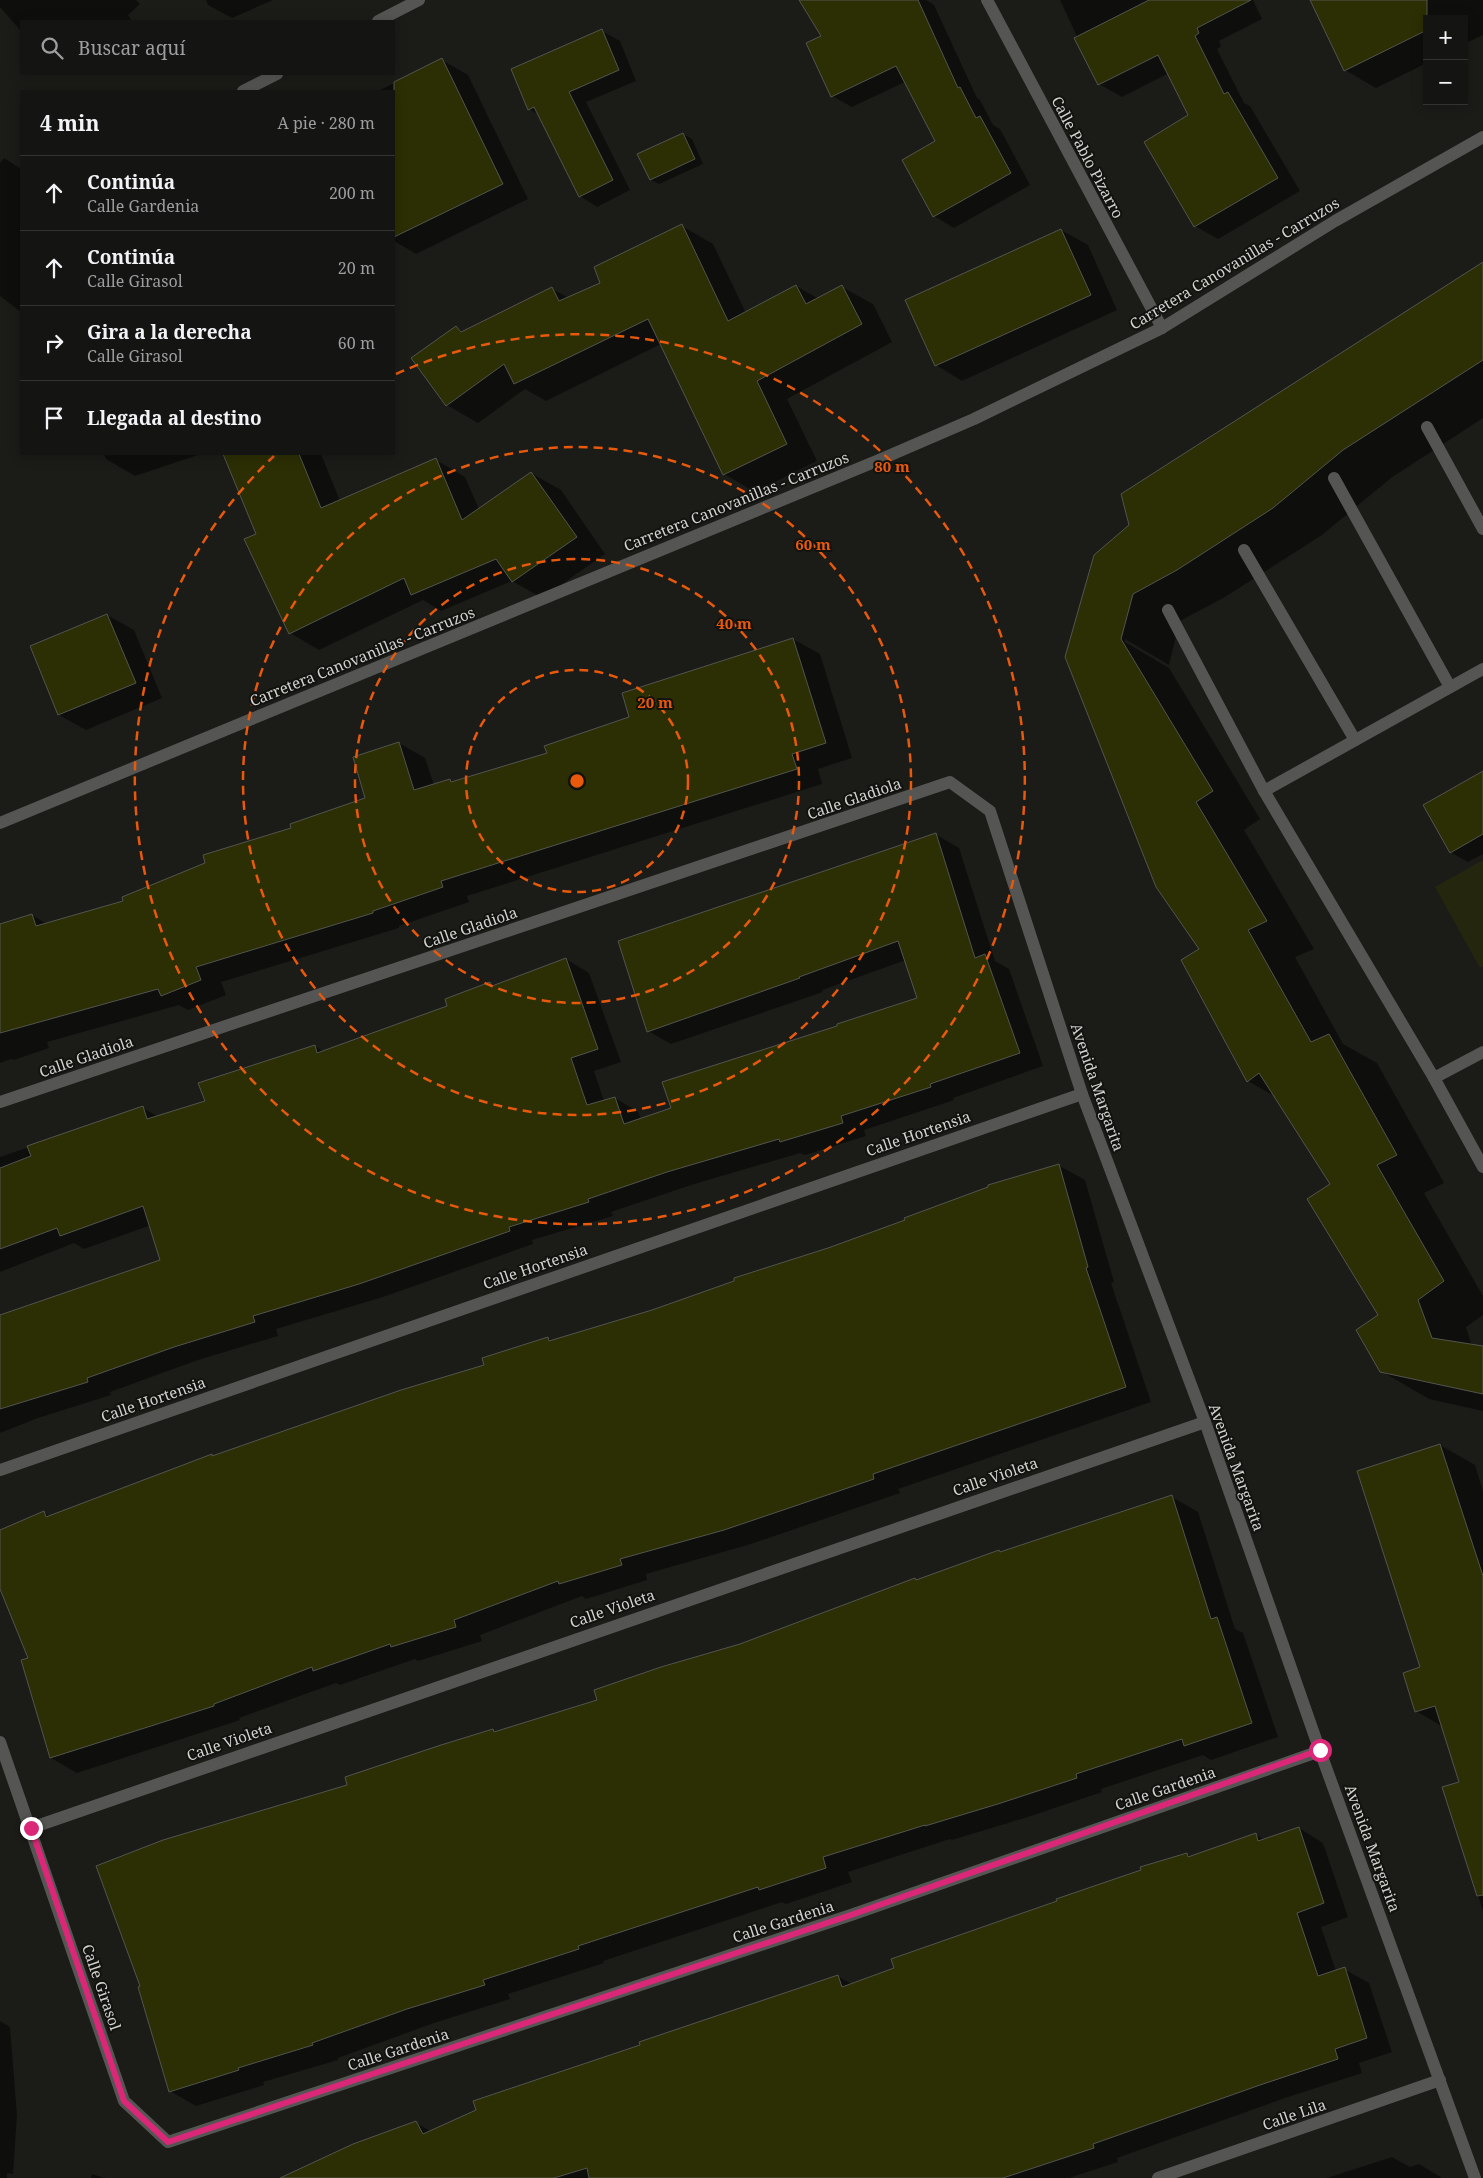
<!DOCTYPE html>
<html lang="es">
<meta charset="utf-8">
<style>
body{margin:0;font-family:"Noto Serif",serif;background:#1d1d1b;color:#f1f3f6}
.controls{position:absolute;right:15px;top:15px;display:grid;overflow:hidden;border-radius:0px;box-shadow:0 2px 12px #0003}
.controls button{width:45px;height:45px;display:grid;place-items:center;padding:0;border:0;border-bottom:1px solid #333332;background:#141412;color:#f1f3f6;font:25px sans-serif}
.stop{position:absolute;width:15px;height:15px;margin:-11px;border:4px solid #db2777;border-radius:50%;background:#fff}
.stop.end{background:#db2777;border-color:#fff;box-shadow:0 1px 5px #0008}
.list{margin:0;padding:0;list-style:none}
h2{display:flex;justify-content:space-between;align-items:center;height:65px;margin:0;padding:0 20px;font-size:21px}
h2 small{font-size:16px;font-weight:400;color:#9d9e9f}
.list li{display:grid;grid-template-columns:32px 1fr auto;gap:15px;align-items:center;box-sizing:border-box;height:75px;padding:0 20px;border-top:1px solid #333332}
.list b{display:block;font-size:19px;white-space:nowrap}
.list p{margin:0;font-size:16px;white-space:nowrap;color:#9d9e9f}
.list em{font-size:16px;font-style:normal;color:#9d9e9f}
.icon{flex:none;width:28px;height:28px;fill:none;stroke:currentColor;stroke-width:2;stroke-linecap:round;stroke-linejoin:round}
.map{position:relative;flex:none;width:1483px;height:2178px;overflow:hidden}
.search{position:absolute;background:#141412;box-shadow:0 2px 12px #0003;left:20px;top:20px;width:375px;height:55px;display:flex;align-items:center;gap:12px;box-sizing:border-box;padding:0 18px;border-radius:0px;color:#9d9e9f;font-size:19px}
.panel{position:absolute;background:#141412;box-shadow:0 2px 12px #0003;left:20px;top:90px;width:375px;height:365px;border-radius:0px}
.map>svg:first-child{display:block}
.green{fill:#24260e}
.shadow{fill:#0007}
.building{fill:#2c2f03;stroke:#535450}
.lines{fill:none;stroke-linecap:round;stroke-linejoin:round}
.service{stroke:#555554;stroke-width:12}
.minor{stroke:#555554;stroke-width:12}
.tertiary{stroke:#555554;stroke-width:12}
.route{stroke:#db2777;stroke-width:6}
.ring{fill:none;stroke:#e8590c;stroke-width:2.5;stroke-dasharray:9 6}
.labels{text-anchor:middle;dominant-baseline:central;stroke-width:4;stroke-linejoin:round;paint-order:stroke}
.street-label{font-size:15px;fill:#d2d2d0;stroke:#12120f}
.centre{fill:#e8590c;stroke:#12120f;stroke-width:2.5}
.ring-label{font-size:15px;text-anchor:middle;font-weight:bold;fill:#e8590c;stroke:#12120f;stroke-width:4;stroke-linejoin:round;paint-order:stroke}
</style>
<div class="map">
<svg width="1483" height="2178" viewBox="0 0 1483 2178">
<rect width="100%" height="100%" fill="#1b1b18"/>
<!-- green -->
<polygon class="green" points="1483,860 1483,966 1480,968 1435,887"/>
<!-- shadow -->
<g class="shadow">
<polygon points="0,0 136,0 140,4 128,15 132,21 21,21 21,31 0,7"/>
<polygon points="206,0 273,0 232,18 208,5"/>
<polygon points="800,0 926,0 934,5 977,98 980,100 993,125 1000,129 1030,185 954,228 934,216 937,142 905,82 852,107 832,96 823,36"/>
<polygon points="1060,0 1253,0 1262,19 1219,41 1221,46 1217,49 1244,103 1250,106 1300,191 1218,239 1195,226 1190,116 1169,73 1122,97 1099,84"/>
<polygon points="1311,0 1483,0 1483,35 1464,44 1464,19 1427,19 1427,63 1376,88 1345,70"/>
<polygon points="602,31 620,41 636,81 586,102 630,190 597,207 580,196 539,115 529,109"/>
<polygon points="442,60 468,75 528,199 416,254 394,241 394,91 378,91"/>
<polygon points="683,134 692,139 703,164 659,184 651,180"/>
<polygon points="4,158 21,169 21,312 0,296 0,163"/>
<polygon points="682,226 713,244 746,313 796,286 819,299 842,287 873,304 892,342 787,399 817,461 755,492 724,474 661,344 546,401 525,389 478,423 447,405 456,327 464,332 552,289 569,298 602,283"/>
<polygon points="1061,230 1088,245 1117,310 962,381 936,365"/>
<polygon points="1483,263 1483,418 1391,478 1322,535 1225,597 1180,621 1169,665 1125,639 1125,642 1169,668 1260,819 1244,830 1314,949 1295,957 1343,1044 1377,1063 1444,1183 1424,1193 1483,1296 1483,1315 1466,1327 1472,1346 1483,1347 1483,1411 1429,1399 1381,1371 1379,1315 1332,1184 1276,1097 1248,1081 1201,949 1066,657"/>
<polygon points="104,454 201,454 135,476 106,459"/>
<polygon points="224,454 321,454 340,501 436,460 465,477 479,509 531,473 561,490 605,554 542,598 512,581 441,611 423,600 319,650 290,633 257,535"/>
<polygon points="107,615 134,630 162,698 86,730 59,715 31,647"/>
<polygon points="793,639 820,654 852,758 818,769 822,784 467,896 469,902 399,926 399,928 221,982 226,995 188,1010 179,1005 47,1042 49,1048 14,1060 11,1059 0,1063 0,925 32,915 47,924 125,902 367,799 399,743 425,758 434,785 450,780 454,782 548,754 631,718"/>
<polygon points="1483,779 1483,854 1468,862 1450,852"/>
<polygon points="935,834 959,848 995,961 1009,969 1043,1066 953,1098 954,1100 864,1130 866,1136 805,1155 800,1153 691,1185 611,1212 613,1216 532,1240 533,1244 383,1297 276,1329 278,1336 198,1360 110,1392 111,1395 38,1418 0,1433 0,1316 162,1261 151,1225 84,1249 74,1243 0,1272 0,1157 143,1108 159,1117 206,1102 315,1046 324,1052 449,1007 490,983 495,986 566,959 589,973 621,1062 594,1071 604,1101 615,1098 638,1112 641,1119 672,1109 839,1027 918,998 906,960 822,990 823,992 671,1044 648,1031"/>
<polygon points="1058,1165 1085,1180 1114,1282 1111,1283 1151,1402 898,1489 900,1493 751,1544 646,1574 647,1580 586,1599 582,1596 480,1635 482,1641 418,1661 415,1659 340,1685 336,1683 239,1718 240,1720 77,1773 51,1758 30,1659 0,1586 0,1531 44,1513 50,1516 212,1456 214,1457 486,1365 548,1338 553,1341 652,1311 829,1249"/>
<polygon points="1440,1445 1475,1465 1483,1491 1483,1911 1444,1788 1461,1782 1443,1727 1416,1711"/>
<polygon points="1172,1497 1198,1512 1235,1629 1243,1633 1278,1737 1211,1760 1203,1755 1101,1789 1102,1792 1028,1817 952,1840 950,1839 848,1872 852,1882 786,1904 782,1902 603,1961 604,1963 508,1994 510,1999 434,2023 338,2058 338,2060 263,2082 264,2085 196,2106 170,2091 349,1785 493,1730 498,1733 598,1700 740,1645 917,1581"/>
<polygon points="1299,1828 1323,1843 1348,1917 1321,1927 1336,1971 1344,1969 1369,1983 1392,2052 1359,2063 1362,2073 1285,2098 1117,2158 1118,2162 1069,2178 283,2178 416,2123 432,2132 540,2081 837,1976 852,1984 896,1969 1058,1902 1187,1854 1191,1857 1256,1835 1265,1840"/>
<polygon points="0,2021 10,2027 17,2115 13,2174 7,2173 7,2178 0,2178"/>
<polygon points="1392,2157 1410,2167 1419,2164 1442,2178 1327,2178"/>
<polygon points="92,2174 105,2178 91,2178"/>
</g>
<!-- building -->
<g class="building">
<polygon points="799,0 918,0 958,88 960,87 976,118 980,116 1011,173 933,217 902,160 935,141 896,66 831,97 806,43 821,36"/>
<polygon points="1149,0 1251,0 1197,28 1199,33 1195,36 1224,94 1228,92 1278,178 1194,227 1144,142 1188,115 1158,55 1098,85 1074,38"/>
<polygon points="1310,0 1427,0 1427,30 1344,71"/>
<polygon points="602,29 619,70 569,92 613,180 579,197 534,107 528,110 511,69"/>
<polygon points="442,58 503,184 394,237 394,82"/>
<polygon points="683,133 695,159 650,180 637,154"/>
<polygon points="682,224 728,321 796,285 806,304 842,285 862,324 757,381 787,444 723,475 648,319 514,384 504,364 446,406 411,358 456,326 461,332 552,287 559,301 600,283 594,267"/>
<polygon points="1061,229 1091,295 935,366 905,300"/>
<polygon points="1483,262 1483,360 1343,450 1273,508 1177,570 1133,594 1121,639 1213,791 1196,802 1267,921 1248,930 1311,1042 1329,1034 1397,1155 1377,1165 1444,1281 1418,1300 1432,1338 1483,1346 1483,1394 1380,1372 1356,1330 1378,1315 1307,1199 1330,1184 1259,1073 1247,1082 1181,960 1199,949 1156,887 1065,657 1094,555 1129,525 1121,494"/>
<polygon points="223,454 299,454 321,508 436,458 462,520 531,472 577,537 512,582 496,559 411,595 404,578 289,634 244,539 256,534"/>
<polygon points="107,614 136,683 58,715 30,646"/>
<polygon points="793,638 826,743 792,754 797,769 441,881 443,887 373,911 373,913 196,967 201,980 161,996 158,989 0,1033 0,924 32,914 36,926 123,901 122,897 205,863 203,855 291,828 290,824 365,798 353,757 399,742 414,790 450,779 451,782 547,753 544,746 629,717 622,693"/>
<polygon points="1483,771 1483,834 1450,853 1423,805"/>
<polygon points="936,833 975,958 985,954 1020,1053 930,1084 931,1087 841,1116 843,1123 780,1142 779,1139 667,1172 588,1199 589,1202 509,1227 510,1231 442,1255 359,1284 253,1316 255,1322 174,1347 87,1378 88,1382 0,1409 0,1315 160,1260 143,1206 60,1236 57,1228 0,1249 0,1168 31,1156 27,1146 143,1106 147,1119 205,1101 198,1083 315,1045 317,1053 447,1006 445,999 490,982 492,986 566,958 598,1049 571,1058 587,1105 615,1097 624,1124 671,1108 662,1082 837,1026 837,1024 917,998 898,941 799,977 800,978 647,1032 618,941"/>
<polygon points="1059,1164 1088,1267 1086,1268 1126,1387 873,1474 874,1479 792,1507 724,1530 620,1559 622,1565 559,1584 558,1581 454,1620 456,1627 391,1647 390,1644 313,1671 312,1667 214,1704 214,1706 50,1758 21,1660 28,1658 0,1589 0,1530 44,1511 46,1517 212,1454 212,1456 401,1390 484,1365 482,1358 548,1337 549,1341 652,1310 734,1281 734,1278 828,1248 905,1220 904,1218 988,1187 988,1185"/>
<polygon points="1440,1444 1483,1576 1483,1895 1477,1896 1442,1787 1459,1782 1435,1706 1415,1712 1403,1673 1420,1667 1357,1471"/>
<polygon points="1172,1495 1211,1619 1217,1617 1252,1723 1184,1746 1182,1739 1076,1774 1077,1778 1001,1803 925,1826 925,1825 823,1857 826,1868 759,1890 758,1887 578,1946 579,1949 483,1980 485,1985 407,2009 312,2043 313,2045 238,2068 239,2070 169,2092 138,1987 140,1986 96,1866 163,1840 347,1785 345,1777 441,1745 493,1729 494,1732 597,1700 594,1690 661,1667 740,1644 915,1578 916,1580 999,1550 1000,1552"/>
<polygon points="1299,1827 1324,1903 1297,1913 1318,1976 1345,1967 1367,2038 1335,2049 1338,2059 1260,2085 1093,2144 1094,2148 1003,2178 589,2178 587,2168 554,2178 280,2178 353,2144 416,2121 423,2134 476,2110 473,2101 640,2045 639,2042 719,2015 838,1975 842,1987 894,1968 891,1959 1057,1901 1056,1899 1141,1870 1140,1867 1187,1853 1188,1857 1256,1833 1258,1841"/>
</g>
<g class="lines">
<!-- service -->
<g class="service">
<polyline points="1427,427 1483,529"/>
<polyline points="1334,478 1450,687"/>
<polyline points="1244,550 1355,740"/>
<polyline points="1168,610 1264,791 1434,1078 1483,1167"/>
<polyline points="1264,791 1483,669"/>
<polyline points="1434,1078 1483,1052"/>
</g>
<!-- minor -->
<g class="minor">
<polyline points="987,0 1162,328"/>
<polyline points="378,21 419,0"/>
<polyline points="243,91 277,74"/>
<polyline points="0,1102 950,782 990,811 1082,1094 1205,1422 1320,1751 1475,2178"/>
<polyline points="0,1470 1082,1094"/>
<polyline points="0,1742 124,2101 168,2142 851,1915 1320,1751"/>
<polyline points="31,1828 1205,1422"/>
<polyline points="1158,2178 1440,2080"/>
</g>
<!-- tertiary -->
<polyline class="tertiary" points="0,823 879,460 974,419 1162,328 1335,221 1483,137"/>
</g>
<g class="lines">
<!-- route -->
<polyline class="route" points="31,1828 124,2101 168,2142 851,1915 1320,1750"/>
</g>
<!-- distance rings -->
<g class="ring">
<circle cx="577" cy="781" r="111"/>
<circle cx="577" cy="781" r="222"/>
<circle cx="577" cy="781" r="334"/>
<path d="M396 374A445 445 0 1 1 274 456"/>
</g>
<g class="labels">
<!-- street labels -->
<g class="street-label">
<text transform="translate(1088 157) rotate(62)">Calle Pablo Pizarro</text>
<text transform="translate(1234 263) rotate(-31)">Carretera Canovanillas - Carruzos</text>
<text transform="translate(736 501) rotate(-22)">Carretera Canovanillas - Carruzos</text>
<text transform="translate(362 656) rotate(-22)">Carretera Canovanillas - Carruzos</text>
<text transform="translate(854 798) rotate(-19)">Calle Gladiola</text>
<text transform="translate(470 927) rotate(-19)">Calle Gladiola</text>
<text transform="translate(86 1056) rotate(-19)">Calle Gladiola</text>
<text transform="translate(1098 1087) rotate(71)">Avenida Margarita</text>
<text transform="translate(918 1133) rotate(-19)">Calle Hortensia</text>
<text transform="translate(535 1266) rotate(-19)">Calle Hortensia</text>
<text transform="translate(153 1399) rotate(-19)">Calle Hortensia</text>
<text transform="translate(1237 1467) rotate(70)">Avenida Margarita</text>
<text transform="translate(995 1476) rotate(-19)">Calle Violeta</text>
<text transform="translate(612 1608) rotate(-19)">Calle Violeta</text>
<text transform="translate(229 1741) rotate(-19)">Calle Violeta</text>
<text transform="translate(1165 1788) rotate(-19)">Calle Gardenia</text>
<text transform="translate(1373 1848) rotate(70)">Avenida Margarita</text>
<text transform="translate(783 1921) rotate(-18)">Calle Gardenia</text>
<text transform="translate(102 1987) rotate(71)">Calle Girasol</text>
<text transform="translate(398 2049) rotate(-18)">Calle Gardenia</text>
<text transform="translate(1294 2114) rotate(-19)">Calle Lila</text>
</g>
</g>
<circle cx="577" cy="781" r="8" class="centre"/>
<g class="ring-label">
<text x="892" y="472">80 m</text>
<text x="813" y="550">60 m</text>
<text x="734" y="629">40 m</text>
<text x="655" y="708">20 m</text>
</g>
</svg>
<div class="controls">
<button>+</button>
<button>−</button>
</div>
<div class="stop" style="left:1320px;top:1750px"></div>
<div class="stop end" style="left:31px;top:1828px"></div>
<div class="search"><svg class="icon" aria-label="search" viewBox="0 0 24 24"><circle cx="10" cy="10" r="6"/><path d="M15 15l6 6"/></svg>Buscar aquí</div>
<section class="panel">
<h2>4 min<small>A pie · 280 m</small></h2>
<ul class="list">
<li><svg class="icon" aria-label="ahead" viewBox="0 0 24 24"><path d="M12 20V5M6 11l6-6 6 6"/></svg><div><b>Continúa</b><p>Calle Gardenia</p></div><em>200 m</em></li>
<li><svg class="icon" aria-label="ahead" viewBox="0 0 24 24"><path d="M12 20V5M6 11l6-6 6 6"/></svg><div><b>Continúa</b><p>Calle Girasol</p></div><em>20 m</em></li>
<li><svg class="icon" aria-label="right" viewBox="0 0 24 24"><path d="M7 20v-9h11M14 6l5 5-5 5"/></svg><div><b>Gira a la derecha</b><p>Calle Girasol</p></div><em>60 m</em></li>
<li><svg class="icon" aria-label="arrive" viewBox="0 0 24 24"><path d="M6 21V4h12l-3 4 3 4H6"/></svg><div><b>Llegada al destino</b></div></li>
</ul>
</section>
</div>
